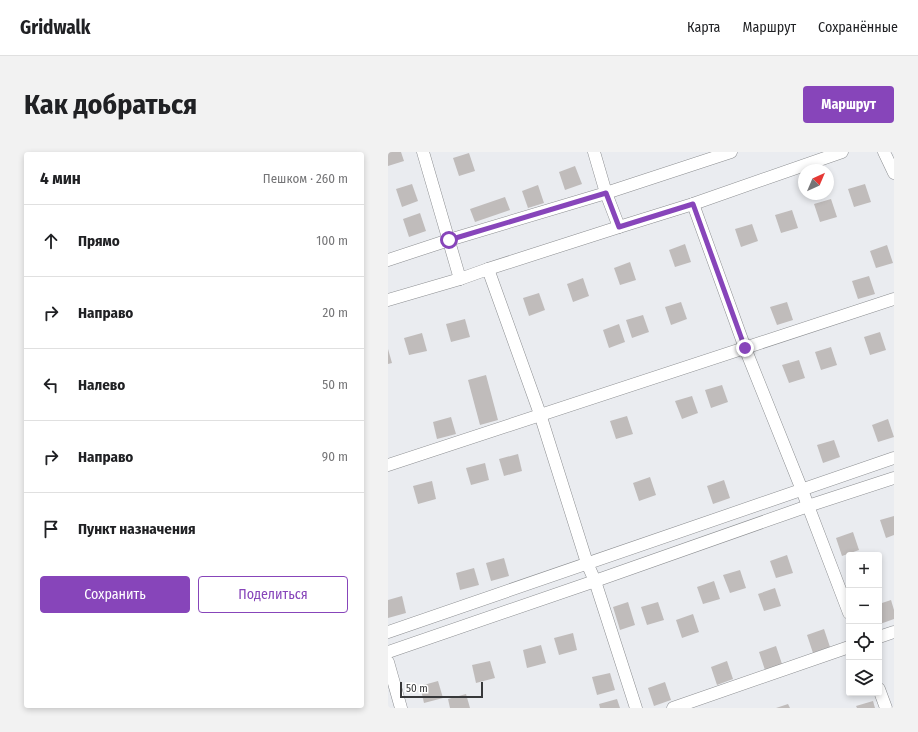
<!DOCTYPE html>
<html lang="ru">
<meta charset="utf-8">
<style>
body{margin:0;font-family:"Fira Sans Condensed",sans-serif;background:#f2f2f2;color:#202124}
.controls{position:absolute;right:12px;bottom:12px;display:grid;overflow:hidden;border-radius:4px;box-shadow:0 2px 6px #0003}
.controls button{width:36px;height:36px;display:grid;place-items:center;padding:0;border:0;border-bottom:1px solid #e0e0e0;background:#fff;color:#202124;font:20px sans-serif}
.compass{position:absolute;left:410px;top:12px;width:36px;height:36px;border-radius:50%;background:#fff;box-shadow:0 2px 6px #0003;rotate:44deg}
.scale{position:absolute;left:12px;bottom:10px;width:83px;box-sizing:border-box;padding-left:4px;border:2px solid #37383a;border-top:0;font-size:11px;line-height:14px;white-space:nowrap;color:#37383a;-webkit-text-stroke:3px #fff;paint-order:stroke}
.stop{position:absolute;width:12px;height:12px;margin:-9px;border:3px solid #8745ba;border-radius:50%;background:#fff}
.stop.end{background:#8745ba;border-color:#fff;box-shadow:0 1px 4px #0008}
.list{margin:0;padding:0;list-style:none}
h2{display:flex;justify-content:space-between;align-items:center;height:52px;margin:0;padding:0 16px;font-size:17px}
h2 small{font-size:13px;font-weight:400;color:#757577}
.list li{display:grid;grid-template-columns:26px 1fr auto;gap:12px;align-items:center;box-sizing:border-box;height:72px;padding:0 16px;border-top:1px solid #e0e0e0}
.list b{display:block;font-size:15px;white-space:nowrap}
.list em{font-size:13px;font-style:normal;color:#757577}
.actions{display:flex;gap:8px;padding:12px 16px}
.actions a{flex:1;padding:9px 0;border:1px solid #8745ba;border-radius:4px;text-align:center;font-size:14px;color:#8745ba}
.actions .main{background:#8745ba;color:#fff}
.icon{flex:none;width:22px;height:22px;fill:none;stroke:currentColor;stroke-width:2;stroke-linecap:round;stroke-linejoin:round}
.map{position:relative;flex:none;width:506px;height:556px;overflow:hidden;border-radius:4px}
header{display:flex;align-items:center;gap:24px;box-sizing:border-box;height:56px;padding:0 20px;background:#fff;border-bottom:1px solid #e0e0e0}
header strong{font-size:19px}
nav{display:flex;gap:22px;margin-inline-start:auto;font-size:14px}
.intro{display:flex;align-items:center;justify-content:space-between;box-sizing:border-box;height:96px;padding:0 24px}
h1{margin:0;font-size:28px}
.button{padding:10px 18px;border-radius:4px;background:#8745ba;color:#fff;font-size:14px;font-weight:700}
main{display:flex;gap:24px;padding:0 24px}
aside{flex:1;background:#fff;border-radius:4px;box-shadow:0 2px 6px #0003}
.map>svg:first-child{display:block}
.building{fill:#c0bcbb}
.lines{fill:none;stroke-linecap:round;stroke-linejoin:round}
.minor-casing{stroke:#8c8e91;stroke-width:13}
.minor{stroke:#fff;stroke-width:12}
.route{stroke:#8745ba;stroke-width:5}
</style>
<header>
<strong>Gridwalk</strong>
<nav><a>Карта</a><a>Маршрут</a><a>Сохранённые</a></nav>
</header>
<div class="intro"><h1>Как добраться</h1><a class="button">Маршрут</a></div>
<main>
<aside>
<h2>4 мин<small>Пешком · 260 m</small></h2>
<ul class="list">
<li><svg class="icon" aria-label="ahead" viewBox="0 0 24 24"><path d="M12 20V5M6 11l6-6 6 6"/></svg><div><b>Прямо</b></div><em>100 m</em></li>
<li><svg class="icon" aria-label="right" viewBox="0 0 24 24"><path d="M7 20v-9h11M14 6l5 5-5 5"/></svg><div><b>Направо</b></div><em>20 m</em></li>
<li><svg class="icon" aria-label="left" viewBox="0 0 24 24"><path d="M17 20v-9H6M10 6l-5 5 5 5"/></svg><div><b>Налево</b></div><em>50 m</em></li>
<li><svg class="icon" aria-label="right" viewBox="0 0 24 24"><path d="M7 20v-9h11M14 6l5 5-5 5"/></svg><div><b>Направо</b></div><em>90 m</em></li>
<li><svg class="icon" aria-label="arrive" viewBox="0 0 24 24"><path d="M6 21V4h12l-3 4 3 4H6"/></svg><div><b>Пункт назначения</b></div></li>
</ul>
<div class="actions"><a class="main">Сохранить</a><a>Поделиться</a></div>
</aside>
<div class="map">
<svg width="506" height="556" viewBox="0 0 506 556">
<rect width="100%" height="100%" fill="#eaecf0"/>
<!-- building -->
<g class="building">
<polygon points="0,0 13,0 16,9 0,14"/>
<polygon points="81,1 87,19 71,24 65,6"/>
<polygon points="187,14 194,32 177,38 171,20"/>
<polygon points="24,32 30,49 14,55 8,37"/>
<polygon points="477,32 483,50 466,55 460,37"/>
<polygon points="150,33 156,51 140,56 134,39"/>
<polygon points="117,45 122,58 87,70 82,57"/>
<polygon points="443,47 449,65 432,70 426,52"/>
<polygon points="404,58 410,76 393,81 387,63"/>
<polygon points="32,61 38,79 21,85 15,67"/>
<polygon points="364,72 370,89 353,95 347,77"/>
<polygon points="297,92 303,110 287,115 281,98"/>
<polygon points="499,93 505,111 488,116 482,99"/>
<polygon points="242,110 248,128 232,133 226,116"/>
<polygon points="481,124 487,142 470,147 464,129"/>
<polygon points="195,126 201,144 185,150 179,132"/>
<polygon points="151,141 157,158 141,164 135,146"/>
<polygon points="293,150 299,167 283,173 277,155"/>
<polygon points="399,150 405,168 389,173 382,155"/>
<polygon points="255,163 261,180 244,186 238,168"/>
<polygon points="77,167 82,185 63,190 58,172"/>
<polygon points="231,172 237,190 221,196 215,178"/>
<polygon points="492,180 498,198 482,203 476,185"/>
<polygon points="34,181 39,199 21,203 16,186"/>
<polygon points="443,195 449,213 433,218 427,200"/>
<polygon points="0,197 4,211 0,212"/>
<polygon points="411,208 417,226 401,231 394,213"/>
<polygon points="98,223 110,268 92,273 80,228"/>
<polygon points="334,233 340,250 323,256 317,238"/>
<polygon points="304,244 310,261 294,267 287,249"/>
<polygon points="239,264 245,282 228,287 222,269"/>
<polygon points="63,265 68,282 49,287 45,270"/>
<polygon points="500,267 506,285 490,290 484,273"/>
<polygon points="446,288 452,305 435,311 429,293"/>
<polygon points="130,302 134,319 116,324 111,307"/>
<polygon points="97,311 101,328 83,333 78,316"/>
<polygon points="262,325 268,343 251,349 245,331"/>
<polygon points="336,328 342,346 325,352 319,334"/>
<polygon points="44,329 48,347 30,352 25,334"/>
<polygon points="506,364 506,383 498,386 492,368"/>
<polygon points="465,380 471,398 454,404 448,386"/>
<polygon points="399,403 405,421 388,426 382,409"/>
<polygon points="116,406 121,424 103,429 98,411"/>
<polygon points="86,416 91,433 72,438 68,421"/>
<polygon points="352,418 358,436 342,441 335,423"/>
<polygon points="326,429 332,447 315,452 309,435"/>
<polygon points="387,436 393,454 376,459 370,442"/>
<polygon points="14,444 18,461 0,466 0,448"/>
<polygon points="503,448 506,458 506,467 492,472 491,468 491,452"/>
<polygon points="240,450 247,473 232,478 225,455"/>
<polygon points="270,450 276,468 259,473 253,455"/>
<polygon points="305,462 311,480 294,486 288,468"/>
<polygon points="436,477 442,495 425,501 419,483"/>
<polygon points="185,481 189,498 171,503 166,486"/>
<polygon points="153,493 158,511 139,516 135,498"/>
<polygon points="388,494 394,512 377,518 371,500"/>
<polygon points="102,509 107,526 88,531 84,513"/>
<polygon points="339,509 345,527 329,533 323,515"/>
<polygon points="222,521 227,538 209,543 204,525"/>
<polygon points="50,529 55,546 36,551 32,534"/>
<polygon points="277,530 283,548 266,554 260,536"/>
<polygon points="78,542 82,556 62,556 60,547"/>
<polygon points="229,547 232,556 212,556 211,552"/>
<polygon points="485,549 487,556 469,556 468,554"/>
<polygon points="400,552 402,556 388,556"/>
</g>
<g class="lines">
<!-- minor casing -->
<g class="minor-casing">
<g id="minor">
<polyline points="35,0 72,127 100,117 152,262 199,411 207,429 248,556"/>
<polyline points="496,0 506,21"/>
<polyline points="305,52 357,196 414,338 461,461"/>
<polyline points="231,75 305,52 454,0"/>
<polyline points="0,108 61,88 218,41 343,0"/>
<polyline points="100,117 231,75 218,41 206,0"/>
<polyline points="0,148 72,127"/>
<path d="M0 313C168 257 337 203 506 147"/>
<polyline points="0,480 506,306"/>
<polyline points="491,485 506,480"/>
<polyline points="0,500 207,429 420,354 506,326"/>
<polyline points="0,510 13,556"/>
<polyline points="491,537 498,556"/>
<polyline points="285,556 461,495"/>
</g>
</g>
<!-- minor -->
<use href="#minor" class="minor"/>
</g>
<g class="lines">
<!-- route -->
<polyline class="route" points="61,88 218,41 231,75 305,52 357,196"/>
</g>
</svg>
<div class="controls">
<button>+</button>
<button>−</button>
<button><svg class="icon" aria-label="locate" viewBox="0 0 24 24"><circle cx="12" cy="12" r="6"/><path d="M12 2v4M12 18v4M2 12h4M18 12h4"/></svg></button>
<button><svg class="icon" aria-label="layers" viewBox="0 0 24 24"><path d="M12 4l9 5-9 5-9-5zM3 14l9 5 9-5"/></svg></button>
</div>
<svg class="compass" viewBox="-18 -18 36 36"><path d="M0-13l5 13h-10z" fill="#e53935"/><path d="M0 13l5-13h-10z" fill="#757577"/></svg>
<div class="scale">50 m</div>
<div class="stop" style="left:61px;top:88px"></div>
<div class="stop end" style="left:357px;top:196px"></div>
</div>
</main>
